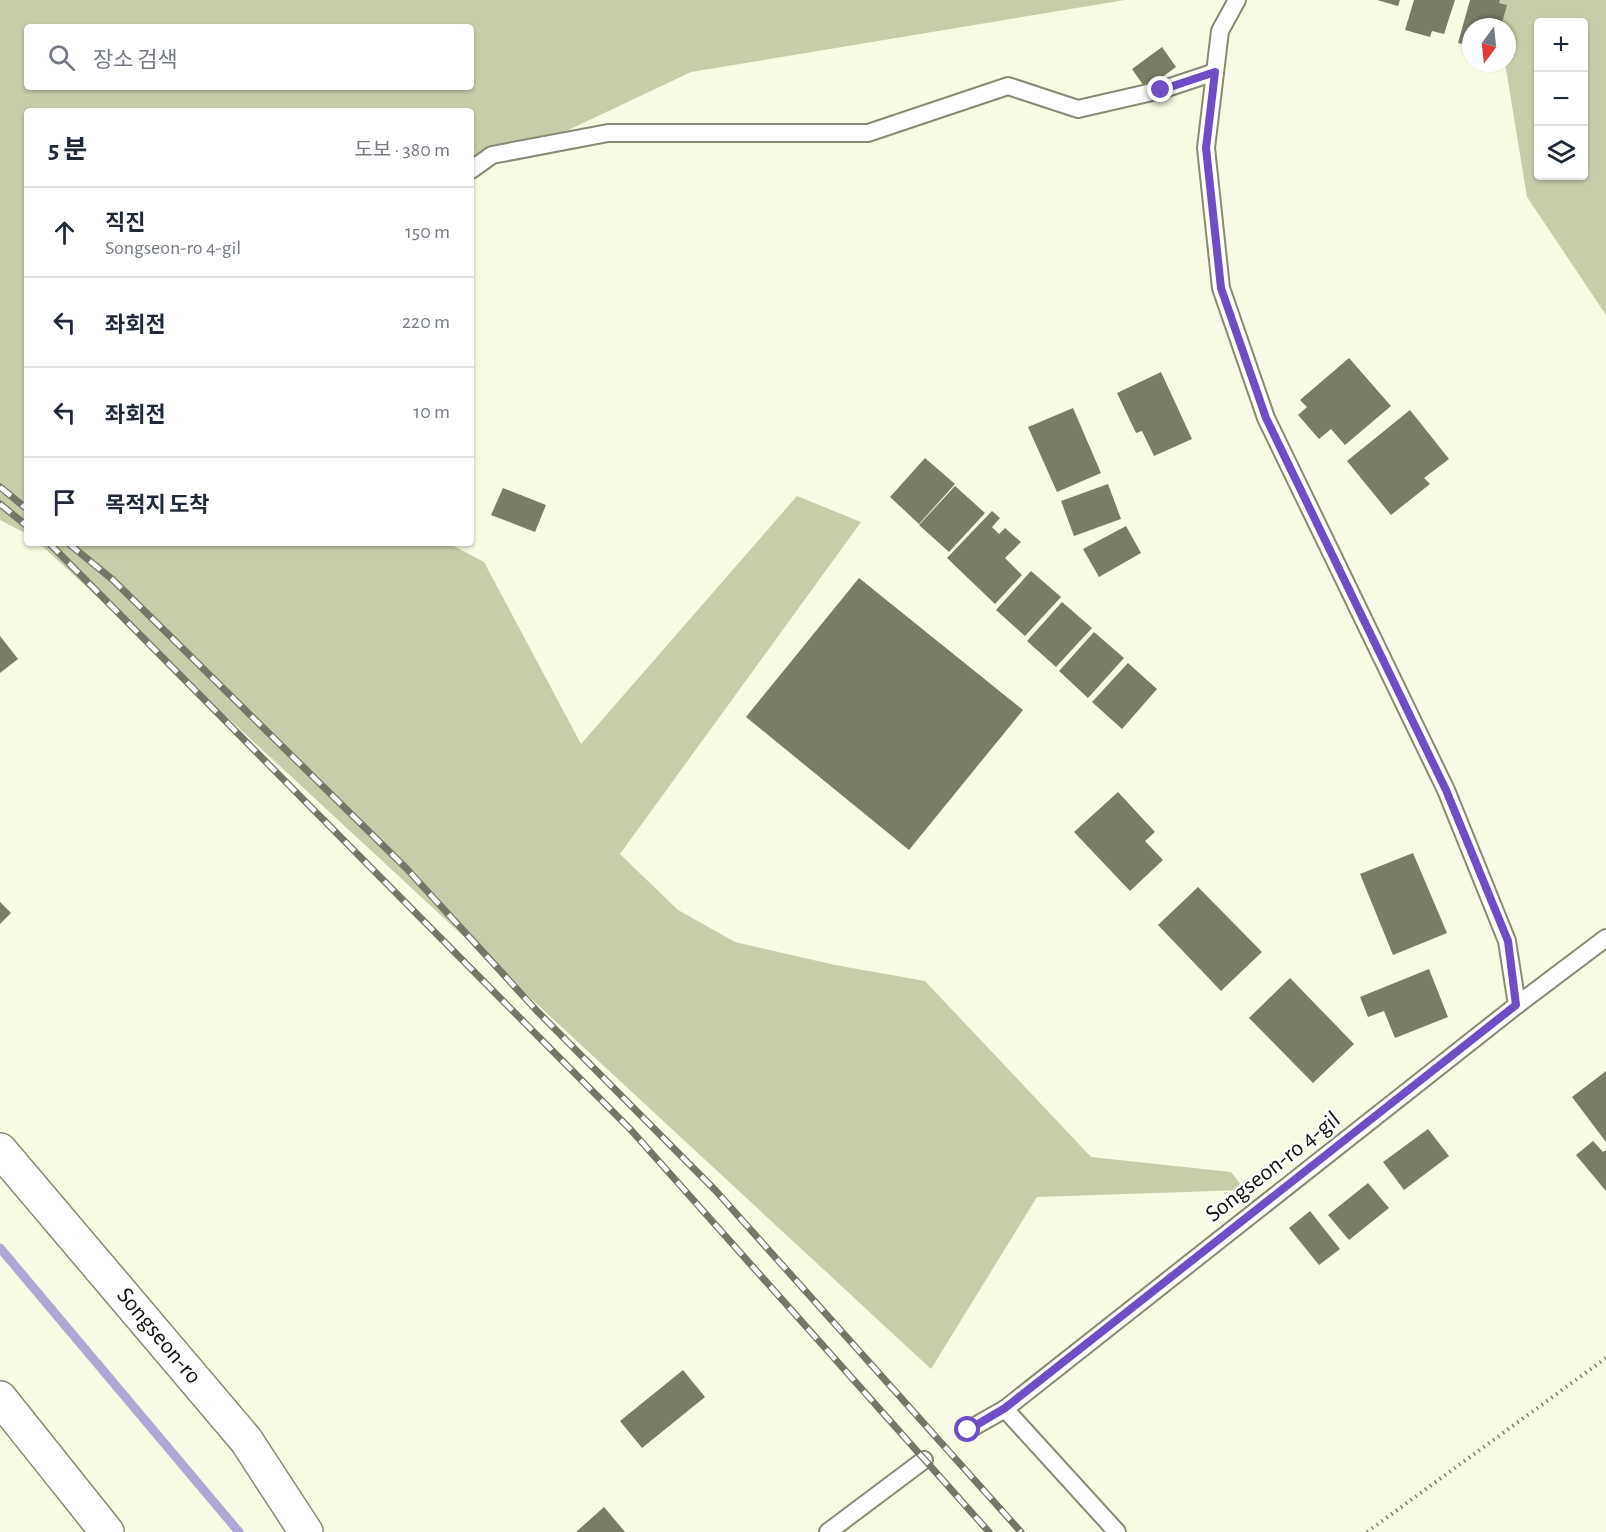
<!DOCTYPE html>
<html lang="ko">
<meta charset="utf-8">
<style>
body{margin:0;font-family:"Alegreya Sans","Noto Sans KR",sans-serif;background:#f2f2f3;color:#1f2937}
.controls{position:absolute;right:18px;top:18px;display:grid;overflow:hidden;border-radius:6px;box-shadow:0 2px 4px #0004}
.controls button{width:54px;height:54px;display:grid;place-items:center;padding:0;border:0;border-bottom:2px solid #e0e1e3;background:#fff;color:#1f2937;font:30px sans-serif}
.compass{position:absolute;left:1462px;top:18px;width:54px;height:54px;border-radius:50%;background:#fff;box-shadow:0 2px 4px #0004;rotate:195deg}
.stop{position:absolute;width:18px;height:18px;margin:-14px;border:4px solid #6e4dc7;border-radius:50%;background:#fff}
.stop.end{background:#6e4dc7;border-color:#fff;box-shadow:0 2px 6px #0008}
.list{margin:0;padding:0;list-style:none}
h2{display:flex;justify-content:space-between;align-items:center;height:78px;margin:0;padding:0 24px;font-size:26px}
h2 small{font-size:20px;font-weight:400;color:#747a83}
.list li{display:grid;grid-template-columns:39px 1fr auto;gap:18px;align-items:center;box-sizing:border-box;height:90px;padding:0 24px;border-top:2px solid #e0e1e3}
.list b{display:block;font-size:22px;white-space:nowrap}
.list p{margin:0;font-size:20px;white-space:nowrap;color:#747a83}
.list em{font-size:20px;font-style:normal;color:#747a83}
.icon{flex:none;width:33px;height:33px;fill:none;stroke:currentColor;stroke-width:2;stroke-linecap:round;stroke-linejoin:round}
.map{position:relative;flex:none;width:1606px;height:1532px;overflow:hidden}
.search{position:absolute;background:#fff;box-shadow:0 2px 4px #0004;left:24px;top:24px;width:450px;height:66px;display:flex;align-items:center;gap:15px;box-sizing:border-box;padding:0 21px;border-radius:6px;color:#747a83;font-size:22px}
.panel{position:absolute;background:#fff;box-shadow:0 2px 4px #0004;left:24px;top:108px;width:450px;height:438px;border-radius:6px}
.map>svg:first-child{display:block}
.green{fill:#c9ccaa;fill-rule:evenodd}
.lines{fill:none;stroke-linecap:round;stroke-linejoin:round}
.stream{stroke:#aea8d4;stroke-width:9}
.building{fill:#7a7c68}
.service-casing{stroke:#888a76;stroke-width:20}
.minor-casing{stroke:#888a76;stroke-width:36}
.tertiary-casing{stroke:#888a76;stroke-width:36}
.path{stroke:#7f8072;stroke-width:4;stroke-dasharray:1.5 4.5;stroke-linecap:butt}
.service{stroke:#fff;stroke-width:16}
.minor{stroke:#fff;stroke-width:33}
.tertiary{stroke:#fff;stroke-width:33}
.rail-casing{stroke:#747668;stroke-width:7}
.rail{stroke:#fff;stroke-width:4.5;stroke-dasharray:14;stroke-linecap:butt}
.route{stroke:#6e4dc7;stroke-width:8}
.labels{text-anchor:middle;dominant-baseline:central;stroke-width:5;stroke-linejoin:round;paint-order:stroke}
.street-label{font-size:24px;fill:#0f1009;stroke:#fff}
</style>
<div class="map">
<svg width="1606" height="1532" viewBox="0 0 1606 1532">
<rect width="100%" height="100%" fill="#f8fae4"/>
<!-- green -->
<g class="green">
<path d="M0 0H1125L691 72 471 176V111H27V534L0 520ZM27 27H471V87H27Z"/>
<path d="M1495 0H1606V315L1527 197 1505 63H1507V27H1499ZM1538 22H1584V176H1538Z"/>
<polygon points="797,496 861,522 620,854 678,910 735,942 835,965 925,981 1091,1157 1231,1172 1245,1190 1037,1197 931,1369 39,543 448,543 484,562 581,744"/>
</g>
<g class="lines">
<!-- stream -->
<polyline class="stream" points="0,1248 239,1532"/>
</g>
<!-- building -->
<g class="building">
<polygon points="1377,0 1400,0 1398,6"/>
<polygon points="1414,0 1455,0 1444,34 1432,31 1430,37 1405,30"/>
<polygon points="1470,0 1500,0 1499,3 1507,5 1501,27 1471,27 1471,46 1458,43"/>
<polygon points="1162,47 1176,67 1146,89 1132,69"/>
<polygon points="1349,358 1391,406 1345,445 1331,429 1319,439 1298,415 1307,407 1300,400"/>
<polygon points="1161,372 1192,439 1154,456 1142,431 1136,433 1117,393"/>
<polygon points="1073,408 1101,473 1057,492 1028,427"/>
<polygon points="1410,410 1449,459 1424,478 1430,484 1391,515 1347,461"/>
<polygon points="925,458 955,484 919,524 890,497"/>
<polygon points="1108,484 1121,519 1074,536 1061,501"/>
<polygon points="955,486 985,513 949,552 919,525"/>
<polygon points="503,488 546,505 535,532 491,515"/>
<polygon points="992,511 1000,518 992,527 999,534 1005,528 1021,542 1005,558 1022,575 995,604 947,558"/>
<polygon points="1126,526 1141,553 1099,577 1083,549"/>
<polygon points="1031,571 1061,597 1025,636 996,610"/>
<polygon points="859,578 1023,710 909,850 746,717"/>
<polygon points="1062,602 1092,628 1056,667 1027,641"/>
<polygon points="1094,632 1124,658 1088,698 1059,671"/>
<polygon points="0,636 18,659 0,673"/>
<polygon points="1128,663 1157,689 1122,729 1092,702"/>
<polygon points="1118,792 1155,832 1145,841 1163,860 1130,891 1074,832"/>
<polygon points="1413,853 1447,933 1393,955 1360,874"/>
<polygon points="1198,887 1262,952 1221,991 1158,925"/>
<polygon points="0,902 11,913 0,924"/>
<polygon points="1429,969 1448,1017 1395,1038 1384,1011 1368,1017 1360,997"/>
<polygon points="1290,978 1354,1044 1313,1083 1249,1018"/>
<polygon points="1606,1071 1606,1142 1572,1097"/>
<polygon points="1428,1129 1449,1156 1404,1190 1383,1162"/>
<polygon points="1593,1141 1603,1152 1606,1150 1606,1191 1576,1155"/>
<polygon points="1368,1183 1389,1208 1349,1240 1328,1215"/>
<polygon points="1310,1211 1340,1249 1319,1265 1289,1228"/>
<polygon points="683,1370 705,1397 642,1448 620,1421"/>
<polygon points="604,1507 625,1532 576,1532"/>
</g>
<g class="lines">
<!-- service casing -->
<g class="service-casing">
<g id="service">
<polyline points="1237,0 1220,31 1206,148 1221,288 1266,418 1446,790 1507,941 1517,1005"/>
<polyline points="471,170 492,155 608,133 868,133 1008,86 1078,109 1161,90 1215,72"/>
<polyline points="1005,1409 1117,1532"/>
<polyline points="968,1430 1005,1409 1517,1005 1606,938"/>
<polyline points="828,1532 924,1460"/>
</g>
</g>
<!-- minor casing -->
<g class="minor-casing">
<polyline id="minor" points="0,1398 107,1532"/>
</g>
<!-- tertiary casing -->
<g class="tertiary-casing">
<polyline id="tertiary" points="0,1150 246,1440 306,1532"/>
</g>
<!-- path -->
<polyline class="path" points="1367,1532 1606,1358"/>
<!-- service -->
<use href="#service" class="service"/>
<!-- minor -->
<use href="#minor" class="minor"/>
<!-- tertiary -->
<use href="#tertiary" class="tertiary"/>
<!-- rail casing -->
<g class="rail-casing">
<g id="rail">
<polyline points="0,487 27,509"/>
<polyline points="0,504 27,526"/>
<polyline points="49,543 631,1130 989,1532"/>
<polyline points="68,543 113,580 406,868 537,1011 716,1191 1021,1532"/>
</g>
</g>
<!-- rail -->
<use href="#rail" class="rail"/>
</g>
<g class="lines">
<!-- route -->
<polyline class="route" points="968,1430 1005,1408 1516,1005 1508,941 1446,790 1266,418 1221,288 1206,148 1215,72 1161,90"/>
</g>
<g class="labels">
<!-- street labels -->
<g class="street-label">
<text transform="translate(1273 1167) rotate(-38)">Songseon-ro 4-gil</text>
<text transform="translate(159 1336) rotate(50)">Songseon-ro</text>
</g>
</g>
</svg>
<div class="controls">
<button>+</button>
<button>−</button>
<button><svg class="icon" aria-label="layers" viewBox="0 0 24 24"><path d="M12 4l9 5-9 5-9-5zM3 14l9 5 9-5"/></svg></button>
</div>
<svg class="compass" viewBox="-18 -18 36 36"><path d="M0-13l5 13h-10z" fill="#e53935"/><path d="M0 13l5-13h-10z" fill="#747a83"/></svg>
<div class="stop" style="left:968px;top:1430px"></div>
<div class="stop end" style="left:1161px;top:90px"></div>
<div class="search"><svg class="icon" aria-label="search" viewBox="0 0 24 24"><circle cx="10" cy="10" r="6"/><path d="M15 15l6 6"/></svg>장소 검색</div>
<section class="panel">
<h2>5 분<small>도보 · 380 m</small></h2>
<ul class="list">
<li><svg class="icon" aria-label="ahead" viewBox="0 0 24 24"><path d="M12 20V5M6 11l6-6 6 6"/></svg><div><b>직진</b><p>Songseon-ro 4-gil</p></div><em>150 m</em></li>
<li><svg class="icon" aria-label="left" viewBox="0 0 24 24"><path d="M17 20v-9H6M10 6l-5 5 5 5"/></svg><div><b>좌회전</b></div><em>220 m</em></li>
<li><svg class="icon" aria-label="left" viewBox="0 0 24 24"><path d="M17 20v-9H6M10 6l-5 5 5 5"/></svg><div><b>좌회전</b></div><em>10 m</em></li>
<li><svg class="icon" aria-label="arrive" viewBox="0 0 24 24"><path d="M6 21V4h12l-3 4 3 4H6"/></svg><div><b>목적지 도착</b></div></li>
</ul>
</section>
</div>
